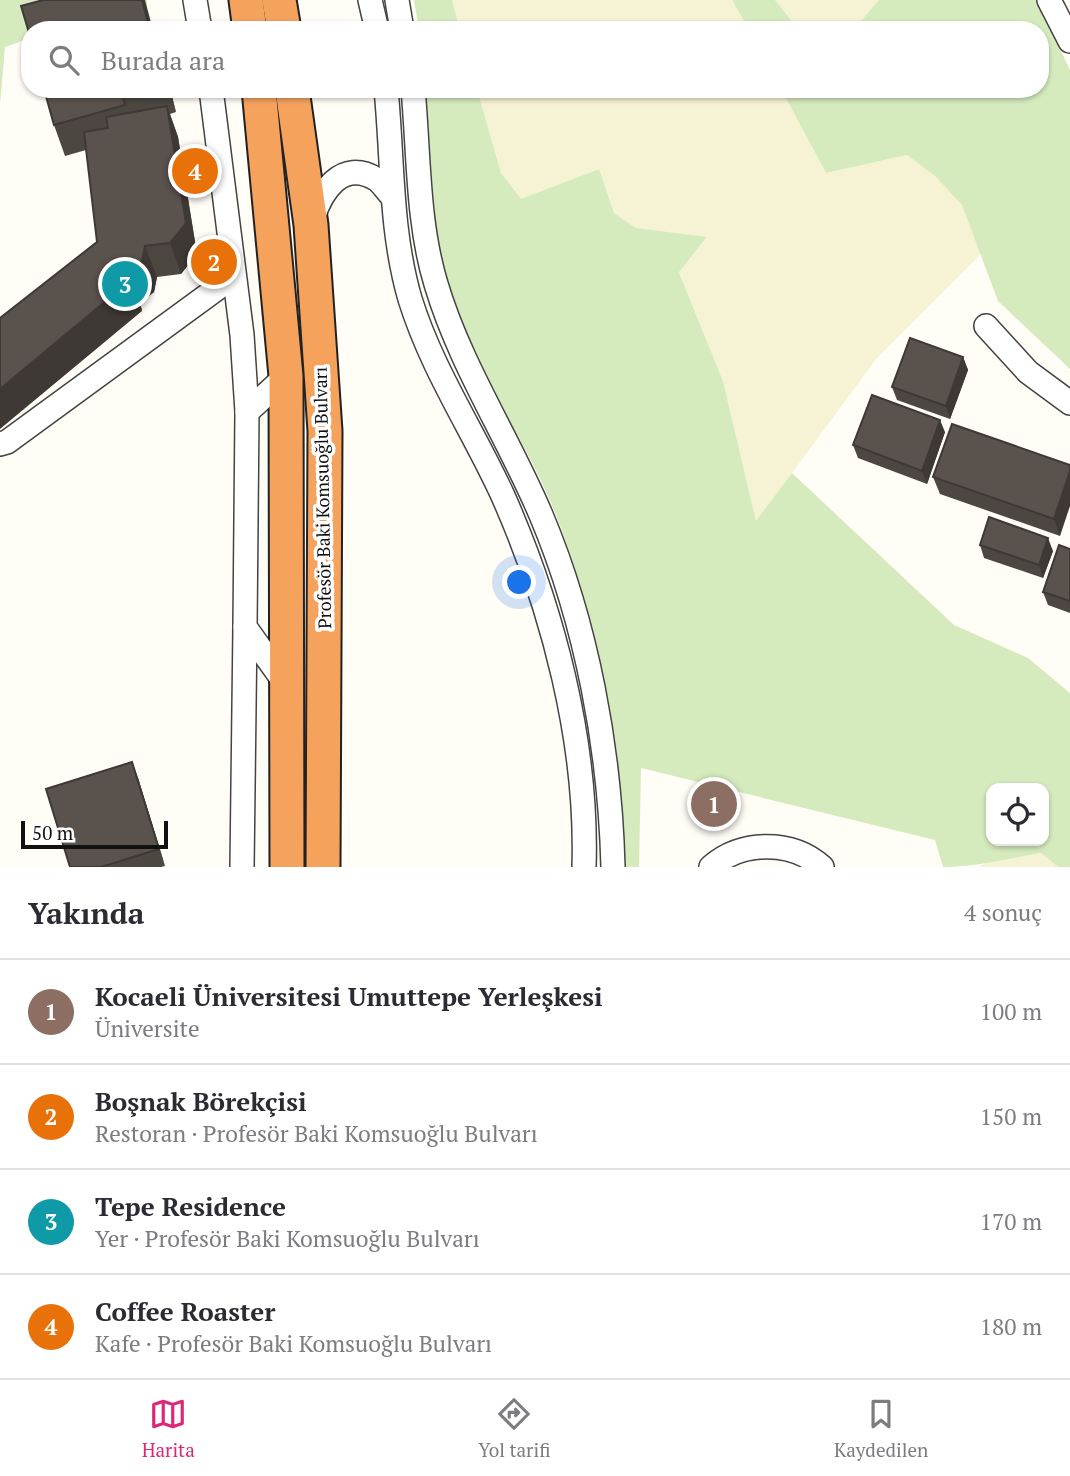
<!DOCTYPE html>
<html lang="tr">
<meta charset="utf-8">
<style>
body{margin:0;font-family:"PT Serif",serif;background:#f7f7f7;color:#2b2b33}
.controls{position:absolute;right:21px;bottom:21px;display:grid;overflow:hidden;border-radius:14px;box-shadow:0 2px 5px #0004}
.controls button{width:63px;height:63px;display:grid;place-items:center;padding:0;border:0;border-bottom:2px solid #e1e1e2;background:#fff;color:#2b2b33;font:35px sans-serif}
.scale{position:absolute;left:21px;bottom:18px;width:147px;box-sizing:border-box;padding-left:7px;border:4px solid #111;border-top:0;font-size:19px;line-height:24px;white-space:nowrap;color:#111;-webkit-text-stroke:5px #fff;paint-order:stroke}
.you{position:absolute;left:520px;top:583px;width:24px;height:24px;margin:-18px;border:5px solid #fff;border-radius:50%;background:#1a73e8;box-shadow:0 0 0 10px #1a73e833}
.badge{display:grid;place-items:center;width:46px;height:46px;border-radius:50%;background:#db2777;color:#fff;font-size:23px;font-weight:700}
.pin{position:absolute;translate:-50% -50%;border:4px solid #fff;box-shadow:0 2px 7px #0006}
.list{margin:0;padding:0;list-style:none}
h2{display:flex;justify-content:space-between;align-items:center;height:91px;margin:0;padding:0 28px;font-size:30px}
h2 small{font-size:23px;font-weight:400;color:#7c7c81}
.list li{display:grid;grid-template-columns:46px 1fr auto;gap:21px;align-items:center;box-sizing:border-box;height:105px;padding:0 28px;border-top:2px solid #e1e1e2}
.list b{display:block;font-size:26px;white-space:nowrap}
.list p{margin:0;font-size:23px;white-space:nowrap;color:#7c7c81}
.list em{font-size:23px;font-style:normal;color:#7c7c81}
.icon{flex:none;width:38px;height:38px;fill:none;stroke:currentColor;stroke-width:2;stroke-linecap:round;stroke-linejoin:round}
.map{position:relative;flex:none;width:1070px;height:867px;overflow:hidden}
.search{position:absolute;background:#fff;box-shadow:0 2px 5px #0004;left:21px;right:21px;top:21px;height:77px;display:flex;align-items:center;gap:18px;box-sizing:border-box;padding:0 24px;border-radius:28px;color:#7c7c81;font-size:26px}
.sheet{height:511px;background:#fff}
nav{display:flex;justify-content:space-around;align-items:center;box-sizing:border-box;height:98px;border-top:2px solid #e1e1e2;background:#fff;font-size:19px;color:#7c7c81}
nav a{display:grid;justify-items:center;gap:4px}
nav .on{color:#db2777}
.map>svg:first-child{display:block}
.farmland{fill:#f6f3d4}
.green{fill:#d5ebbd;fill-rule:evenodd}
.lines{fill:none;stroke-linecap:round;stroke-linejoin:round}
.minor-casing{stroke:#444;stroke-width:26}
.highway-casing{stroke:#222;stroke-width:37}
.minor{stroke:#fff;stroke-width:23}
.highway{stroke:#f5a25d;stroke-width:33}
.wall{fill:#4d4742}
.shaded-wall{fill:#3f3936}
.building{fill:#5a524d;stroke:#3f3936;stroke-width:2}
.labels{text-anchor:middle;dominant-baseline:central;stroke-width:7;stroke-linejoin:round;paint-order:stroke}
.street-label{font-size:18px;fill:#111;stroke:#fff}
</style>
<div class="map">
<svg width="1070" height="867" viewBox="0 0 1070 867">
<rect width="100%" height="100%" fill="#fffdf5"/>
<!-- farmland -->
<g class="farmland">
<polygon points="452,0 732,0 749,30 460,30"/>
<polygon points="775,0 879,0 853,30 799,30"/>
<polygon points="477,89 781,89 826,173 907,155 936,177 962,204 981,254 876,359 756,522 723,381 679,271 707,238 636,228 614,213 598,169 521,200 501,173"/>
<polygon points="1041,853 1058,867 978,867 988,862"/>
</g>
<!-- green -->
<g class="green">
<polygon points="0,0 147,0 147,6 30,30 30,38 5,47 0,104"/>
<polygon points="414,0 452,0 460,30 419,30"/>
<polygon points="732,0 775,0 799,30 749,30"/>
<polygon points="879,0 1037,0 1070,70 1070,369 998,301 962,205 936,177 907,155 826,173 781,89 1040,89 1040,30 853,30"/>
<path d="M426 89H477L501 173 521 199 599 169 614 213 636 228 707 237 679 272 723 381 756 521 792 473 954 625 1028 658 1070 693V867H1058L1041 853C1007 859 976 867 943 867L935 840 641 768 639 867H624C624 750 598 623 556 515 527 441 477 375 452 299 431 233 431 159 426 89ZM991 788H1044V841H991Z"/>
</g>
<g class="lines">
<!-- minor casing -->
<g class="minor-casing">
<g id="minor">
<polyline points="195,0 200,30"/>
<polyline points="370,0 377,30"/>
<polyline points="397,0 402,30"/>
<polyline points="1049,0 1070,41"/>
<polyline points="211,89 242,335 247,412"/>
<path d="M386 89C393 161 390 230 410 299 432 370 473 430 503 496 553 609 588 743 584 867"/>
<path d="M413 89C419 153 417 222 436 284 460 365 508 437 541 515 587 624 610 750 613 867"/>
<path d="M313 218C321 192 342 158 376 179 381 182 386 190 391 195"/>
<polyline points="986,326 1028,372 1070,403"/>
<polyline points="286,376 247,412 245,627 288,687"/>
<polyline points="0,444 7,442 234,276"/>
<polyline points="242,867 245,627"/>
<path d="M711 867C742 840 792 840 822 867"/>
</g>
</g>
<!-- highway casing -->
<g class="highway-casing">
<g id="highway">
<polyline points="246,0 250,30"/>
<polyline points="279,0 284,30"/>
<polyline points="259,89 286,376 287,867"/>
<polyline points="292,89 311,225 325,431 323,867"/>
</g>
</g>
<!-- minor -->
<use href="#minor" class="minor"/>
<!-- highway -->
<use href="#highway" class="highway"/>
</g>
<!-- wall -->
<g class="wall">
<polygon points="44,89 170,89 176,112 170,114 178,137 197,254 181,274 157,277 154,292 140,303 142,311 97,242 86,150 65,156 54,125"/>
<polygon points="963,357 968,370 950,419 897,400 892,387"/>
<polygon points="945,432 927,484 858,458 853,445"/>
<polygon points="1070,465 1060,536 940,494 933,477"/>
<polygon points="980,545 1053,551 1043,578 984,558"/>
<polygon points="1070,549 1070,613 1048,605 1043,592"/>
<polygon points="138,778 165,866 161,867 70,867"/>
</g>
<!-- shaded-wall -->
<g class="shaded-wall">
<polygon points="142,0 145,0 153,30 150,30"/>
<polygon points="168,89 170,89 176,112"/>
<polygon points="167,106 178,137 197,254 181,274 170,243"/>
<polygon points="145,246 157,277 154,292 140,303 142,311 0,429 0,389 128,272"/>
<polygon points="963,357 968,370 950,419 946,406"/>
<polygon points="940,420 945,432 927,484 922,471"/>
<polygon points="1070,471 1070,506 1060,536 1054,519"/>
<polygon points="1048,538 1053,551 1043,578 1039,565"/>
<polygon points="132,762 138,778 165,866 159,849"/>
</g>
<!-- building -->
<g class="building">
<polygon points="43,0 142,0 150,30 30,30 30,36 21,6"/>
<polygon points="44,89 136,89 122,93 125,105 54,125"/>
<polygon points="167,106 186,223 170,243 145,246 142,261 128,272 131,280 0,389 0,318 97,242 84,132 108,128 106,117"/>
<polygon points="910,338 963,357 946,406 892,387"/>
<polygon points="872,395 940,420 922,471 853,445"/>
<polygon points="952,424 1070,465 1070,471 1054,519 933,477"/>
<polygon points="989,517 1048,538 1039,565 980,545"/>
<polygon points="1059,545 1070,549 1070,601 1043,592"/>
<polygon points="132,762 159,849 101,867 70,867 46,789"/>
</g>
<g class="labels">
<!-- street labels -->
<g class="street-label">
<text transform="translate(322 498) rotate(-91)">Profesör Baki Komsuoğlu Bulvarı</text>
</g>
</g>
</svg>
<div class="controls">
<button><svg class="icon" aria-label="locate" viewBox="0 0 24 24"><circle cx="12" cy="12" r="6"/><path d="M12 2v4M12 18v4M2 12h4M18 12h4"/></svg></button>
</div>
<div class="scale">50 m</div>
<div class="you"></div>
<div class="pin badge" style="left:714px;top:804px;background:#8d6e63">1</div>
<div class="pin badge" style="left:214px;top:262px;background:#e8710a">2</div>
<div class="pin badge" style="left:125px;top:284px;background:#0f9aa8">3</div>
<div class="pin badge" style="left:195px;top:171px;background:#e8710a">4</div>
<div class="search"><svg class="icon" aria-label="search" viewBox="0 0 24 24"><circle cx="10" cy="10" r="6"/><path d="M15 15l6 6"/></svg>Burada ara</div>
</div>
<section class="sheet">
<h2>Yakında<small>4 sonuç</small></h2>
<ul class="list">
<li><span class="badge" style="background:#8d6e63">1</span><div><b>Kocaeli Üniversitesi Umuttepe Yerleşkesi</b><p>Üniversite</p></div><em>100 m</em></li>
<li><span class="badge" style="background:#e8710a">2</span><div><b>Boşnak Börekçisi</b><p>Restoran · Profesör Baki Komsuoğlu Bulvarı</p></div><em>150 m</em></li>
<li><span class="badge" style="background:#0f9aa8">3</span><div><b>Tepe Residence</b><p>Yer · Profesör Baki Komsuoğlu Bulvarı</p></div><em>170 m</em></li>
<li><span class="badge" style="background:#e8710a">4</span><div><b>Coffee Roaster</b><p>Kafe · Profesör Baki Komsuoğlu Bulvarı</p></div><em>180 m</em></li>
</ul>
</section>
<nav>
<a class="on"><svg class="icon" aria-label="map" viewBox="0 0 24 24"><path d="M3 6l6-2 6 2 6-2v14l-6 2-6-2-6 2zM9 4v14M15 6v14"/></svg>Harita</a>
<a><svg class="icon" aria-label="directions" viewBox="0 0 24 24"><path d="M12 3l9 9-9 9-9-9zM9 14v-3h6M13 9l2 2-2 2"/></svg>Yol tarifi</a>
<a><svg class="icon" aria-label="saved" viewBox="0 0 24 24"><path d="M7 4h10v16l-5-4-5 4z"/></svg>Kaydedilen</a>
</nav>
